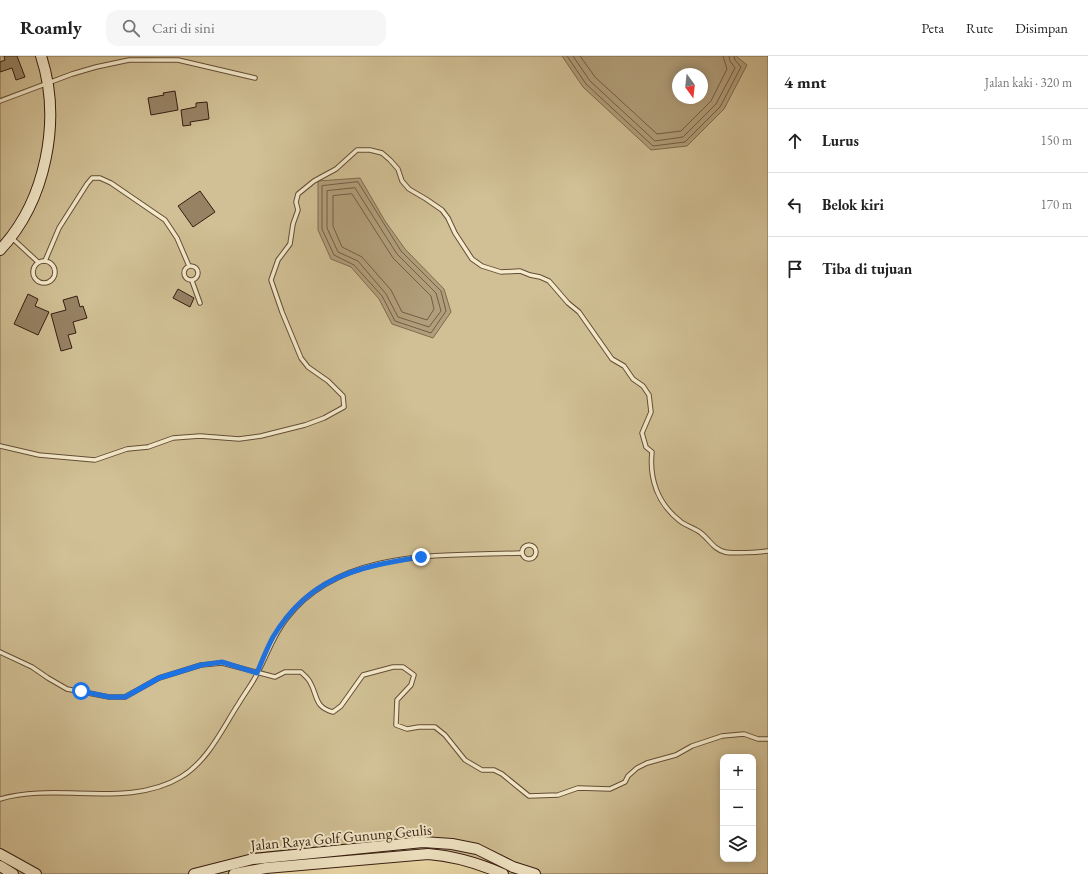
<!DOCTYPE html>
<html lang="id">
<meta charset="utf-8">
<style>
body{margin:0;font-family:"EB Garamond",serif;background:#f6f6f6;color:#222}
.controls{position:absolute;right:12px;bottom:12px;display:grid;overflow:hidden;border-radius:8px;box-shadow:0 2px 10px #0003}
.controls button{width:36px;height:36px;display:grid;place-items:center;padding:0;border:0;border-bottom:1px solid #e0e0e0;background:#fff;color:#222;font:20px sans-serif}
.compass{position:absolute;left:672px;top:12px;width:36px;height:36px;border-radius:50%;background:#fff;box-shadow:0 2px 10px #0003;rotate:165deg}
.stop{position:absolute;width:12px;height:12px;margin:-9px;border:3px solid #1a73e8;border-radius:50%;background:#fff}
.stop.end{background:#1a73e8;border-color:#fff;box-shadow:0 1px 4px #0008}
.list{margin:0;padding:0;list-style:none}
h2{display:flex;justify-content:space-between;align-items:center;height:52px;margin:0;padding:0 16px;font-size:17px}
h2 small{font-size:13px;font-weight:400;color:#767676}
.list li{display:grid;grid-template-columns:26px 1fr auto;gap:12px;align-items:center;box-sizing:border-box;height:64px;padding:0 16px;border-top:1px solid #e0e0e0}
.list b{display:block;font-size:15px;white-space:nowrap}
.list em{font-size:13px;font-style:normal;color:#767676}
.icon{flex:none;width:22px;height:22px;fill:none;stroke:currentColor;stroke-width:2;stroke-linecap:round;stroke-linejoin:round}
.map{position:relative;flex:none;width:768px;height:818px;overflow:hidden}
header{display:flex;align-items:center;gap:24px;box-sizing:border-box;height:56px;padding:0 20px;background:#fff;border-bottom:1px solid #e0e0e0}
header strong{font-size:19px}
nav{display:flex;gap:22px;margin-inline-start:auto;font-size:14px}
.search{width:280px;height:36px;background:#f6f6f6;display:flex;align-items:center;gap:10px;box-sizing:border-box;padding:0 14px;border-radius:12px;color:#767676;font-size:15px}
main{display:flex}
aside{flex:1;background:#fff}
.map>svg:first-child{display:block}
.green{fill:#d1c095;stroke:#836e53;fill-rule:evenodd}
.water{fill:#b19e7a;stroke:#7f6a50;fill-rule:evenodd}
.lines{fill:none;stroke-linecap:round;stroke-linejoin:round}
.shore{stroke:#735d46;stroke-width:1}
.building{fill:#978264;stroke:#351c11}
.lane-casing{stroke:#644d39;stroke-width:5.5}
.secondary-casing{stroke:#351c11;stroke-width:12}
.lane{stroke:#f6eccc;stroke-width:3.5}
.secondary{stroke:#f6eccc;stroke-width:10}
.route{stroke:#1a73e8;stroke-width:5}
.labels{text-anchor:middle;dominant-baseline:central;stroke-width:4;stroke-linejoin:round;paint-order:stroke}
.street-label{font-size:15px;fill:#351c11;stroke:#f6eccc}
</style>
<header>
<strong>Roamly</strong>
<div class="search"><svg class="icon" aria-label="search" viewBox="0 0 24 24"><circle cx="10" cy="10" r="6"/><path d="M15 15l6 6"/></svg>Cari di sini</div>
<nav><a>Peta</a><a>Rute</a><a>Disimpan</a></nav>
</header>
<main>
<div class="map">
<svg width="768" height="818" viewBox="0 0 768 818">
<rect width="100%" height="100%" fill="#f1e1b0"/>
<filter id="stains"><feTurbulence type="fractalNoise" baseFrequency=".005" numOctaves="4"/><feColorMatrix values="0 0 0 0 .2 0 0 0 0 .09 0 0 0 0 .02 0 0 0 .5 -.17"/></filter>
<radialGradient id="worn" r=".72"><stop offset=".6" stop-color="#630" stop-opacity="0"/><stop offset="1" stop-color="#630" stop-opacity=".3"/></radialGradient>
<!-- green -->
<path class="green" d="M0 0H768V818H503L449 800 234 818H13L0 810ZM678 18H702V42H678ZM723 701H753V803H723Z"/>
<!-- water -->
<g class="water">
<path d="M562 0H736L747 9 724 53 687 90 651 94 583 31ZM678 18H702V42H678Z"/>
<polygon points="360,122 385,165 405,193 444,233 451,256 433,282 392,268 379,243 351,211 331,203 318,174 318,125"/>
</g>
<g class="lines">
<!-- shore -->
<g class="shore">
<polyline points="567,0 586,28 653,90 685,86 720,51 741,11 735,4 734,0"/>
<polyline points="573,0 590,25 655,85 683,81 716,48 735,12 730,5 729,0"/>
<polyline points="580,0 595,21 657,78 681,75 711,45 727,13 723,0"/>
<polygon points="358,126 401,195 441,235 446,255 431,277 395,265 382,240 354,209 334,199 322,173 322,130"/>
<polygon points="355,132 397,198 436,237 441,255 429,271 398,261 386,238 358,205 338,196 327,172 327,135"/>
<polygon points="352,138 393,202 431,240 434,253 427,264 402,256 391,234 362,201 342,191 333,170 333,140"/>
</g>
</g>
<!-- building -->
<g class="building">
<polygon points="4,0 17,0 25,21 16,24 12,12 0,16 0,6 5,4"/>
<polygon points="175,35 178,54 151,59 148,42 164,39 163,37"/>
<polygon points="207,46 209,63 190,66 191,69 183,70 181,54 196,51 196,47"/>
<polygon points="200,135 215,156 193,171 178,150"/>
<polygon points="178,233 194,242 190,251 173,242"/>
<polygon points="28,238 38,243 35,250 49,256 38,279 14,268"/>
<polygon points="77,240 80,251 83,250 87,262 73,266 76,277 68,279 72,292 61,295 51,258 66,254 63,244"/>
</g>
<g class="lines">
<!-- lane casing -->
<g class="lane-casing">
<g id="lane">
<polyline points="0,45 72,18 96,11 129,4 178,4 255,22"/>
<polyline points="12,182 38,206"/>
<circle cx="44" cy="216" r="11"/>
<polyline points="45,205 59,172 87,128 92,122 100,122 111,127 165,164 177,182 189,210"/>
<circle cx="191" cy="217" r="7"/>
<polyline points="192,225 200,247"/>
<path d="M0 390 39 399 95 404 127 393 148 391 173 382 200 380 239 383 261 380 305 369 324 362 344 351 343 340 328 325 308 311 301 302 282 256 271 224 278 204 290 188 293 168 298 154 296 146 298 138 314 125 336 113 357 94H370L382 97 390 104 398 113 402 125 409 133 426 143 442 154 448 162 455 177 472 203 482 210 501 216 520 215 530 219 540 221 549 225 568 247 579 256 612 303 624 310 633 323 643 330 649 339 651 356 642 377 646 391 652 396C649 423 658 448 680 465 686 470 695 472 701 477 710 484 713 493 725 496 732 498 760 496 768 495"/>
<circle cx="529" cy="496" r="7"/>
<path d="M0 596 32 611 48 622 67 633 109 641H125L159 622 201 609 222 607 275 621 285 616H301C304 619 308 622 310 626 318 640 314 651 333 656L341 650 363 619 393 611H403L414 619 411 629 397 644 396 669 407 673 419 671H435L445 679 465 704 482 714H494L502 718 529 740 558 739 578 732 610 733 625 726 628 720 637 712 647 707 676 699 692 690 722 680 744 678 758 683H768"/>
<path d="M0 743C57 726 128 753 181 721 208 705 222 673 239 647 245 637 252 628 257 618 268 598 272 581 287 562 341 492 443 500 522 497"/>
</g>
</g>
<!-- secondary casing -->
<g class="secondary-casing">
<g id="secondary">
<path d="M0 194C46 145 62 64 41 0"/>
<polyline points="0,798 36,818"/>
<polyline points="0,810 13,818"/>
<polyline points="194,818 253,803 423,786 452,788 477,793 513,811 535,818"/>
<path d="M234 818 266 812 428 798C455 800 478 807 503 818"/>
</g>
</g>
<!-- lane -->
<use href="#lane" class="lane"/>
<!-- secondary -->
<use href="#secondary" class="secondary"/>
</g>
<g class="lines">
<!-- route -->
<path class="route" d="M81 635 109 641H125L159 622 201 609 222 606 257 617C262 605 267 592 273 581 309 521 357 511 421 501"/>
</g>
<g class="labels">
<!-- street labels -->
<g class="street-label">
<text transform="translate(341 781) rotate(-5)">Jalan Raya Golf Gunung Geulis</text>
</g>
</g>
<rect width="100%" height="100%" filter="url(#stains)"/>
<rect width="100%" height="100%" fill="url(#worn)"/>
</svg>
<div class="controls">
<button>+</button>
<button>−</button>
<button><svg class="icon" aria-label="layers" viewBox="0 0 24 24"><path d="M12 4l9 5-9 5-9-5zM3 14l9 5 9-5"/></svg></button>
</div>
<svg class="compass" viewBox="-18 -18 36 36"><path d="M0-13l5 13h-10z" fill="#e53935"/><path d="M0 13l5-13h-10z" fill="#767676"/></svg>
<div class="stop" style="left:81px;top:635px"></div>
<div class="stop end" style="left:421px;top:501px"></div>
</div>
<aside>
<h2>4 mnt<small>Jalan kaki · 320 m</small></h2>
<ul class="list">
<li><svg class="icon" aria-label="ahead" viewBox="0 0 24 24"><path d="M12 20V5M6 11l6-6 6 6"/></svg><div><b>Lurus</b></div><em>150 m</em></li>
<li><svg class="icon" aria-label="left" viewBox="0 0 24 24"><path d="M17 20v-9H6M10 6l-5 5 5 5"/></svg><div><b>Belok kiri</b></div><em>170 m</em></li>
<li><svg class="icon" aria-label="arrive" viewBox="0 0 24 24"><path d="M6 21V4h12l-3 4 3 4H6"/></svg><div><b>Tiba di tujuan</b></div></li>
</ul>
</aside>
</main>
